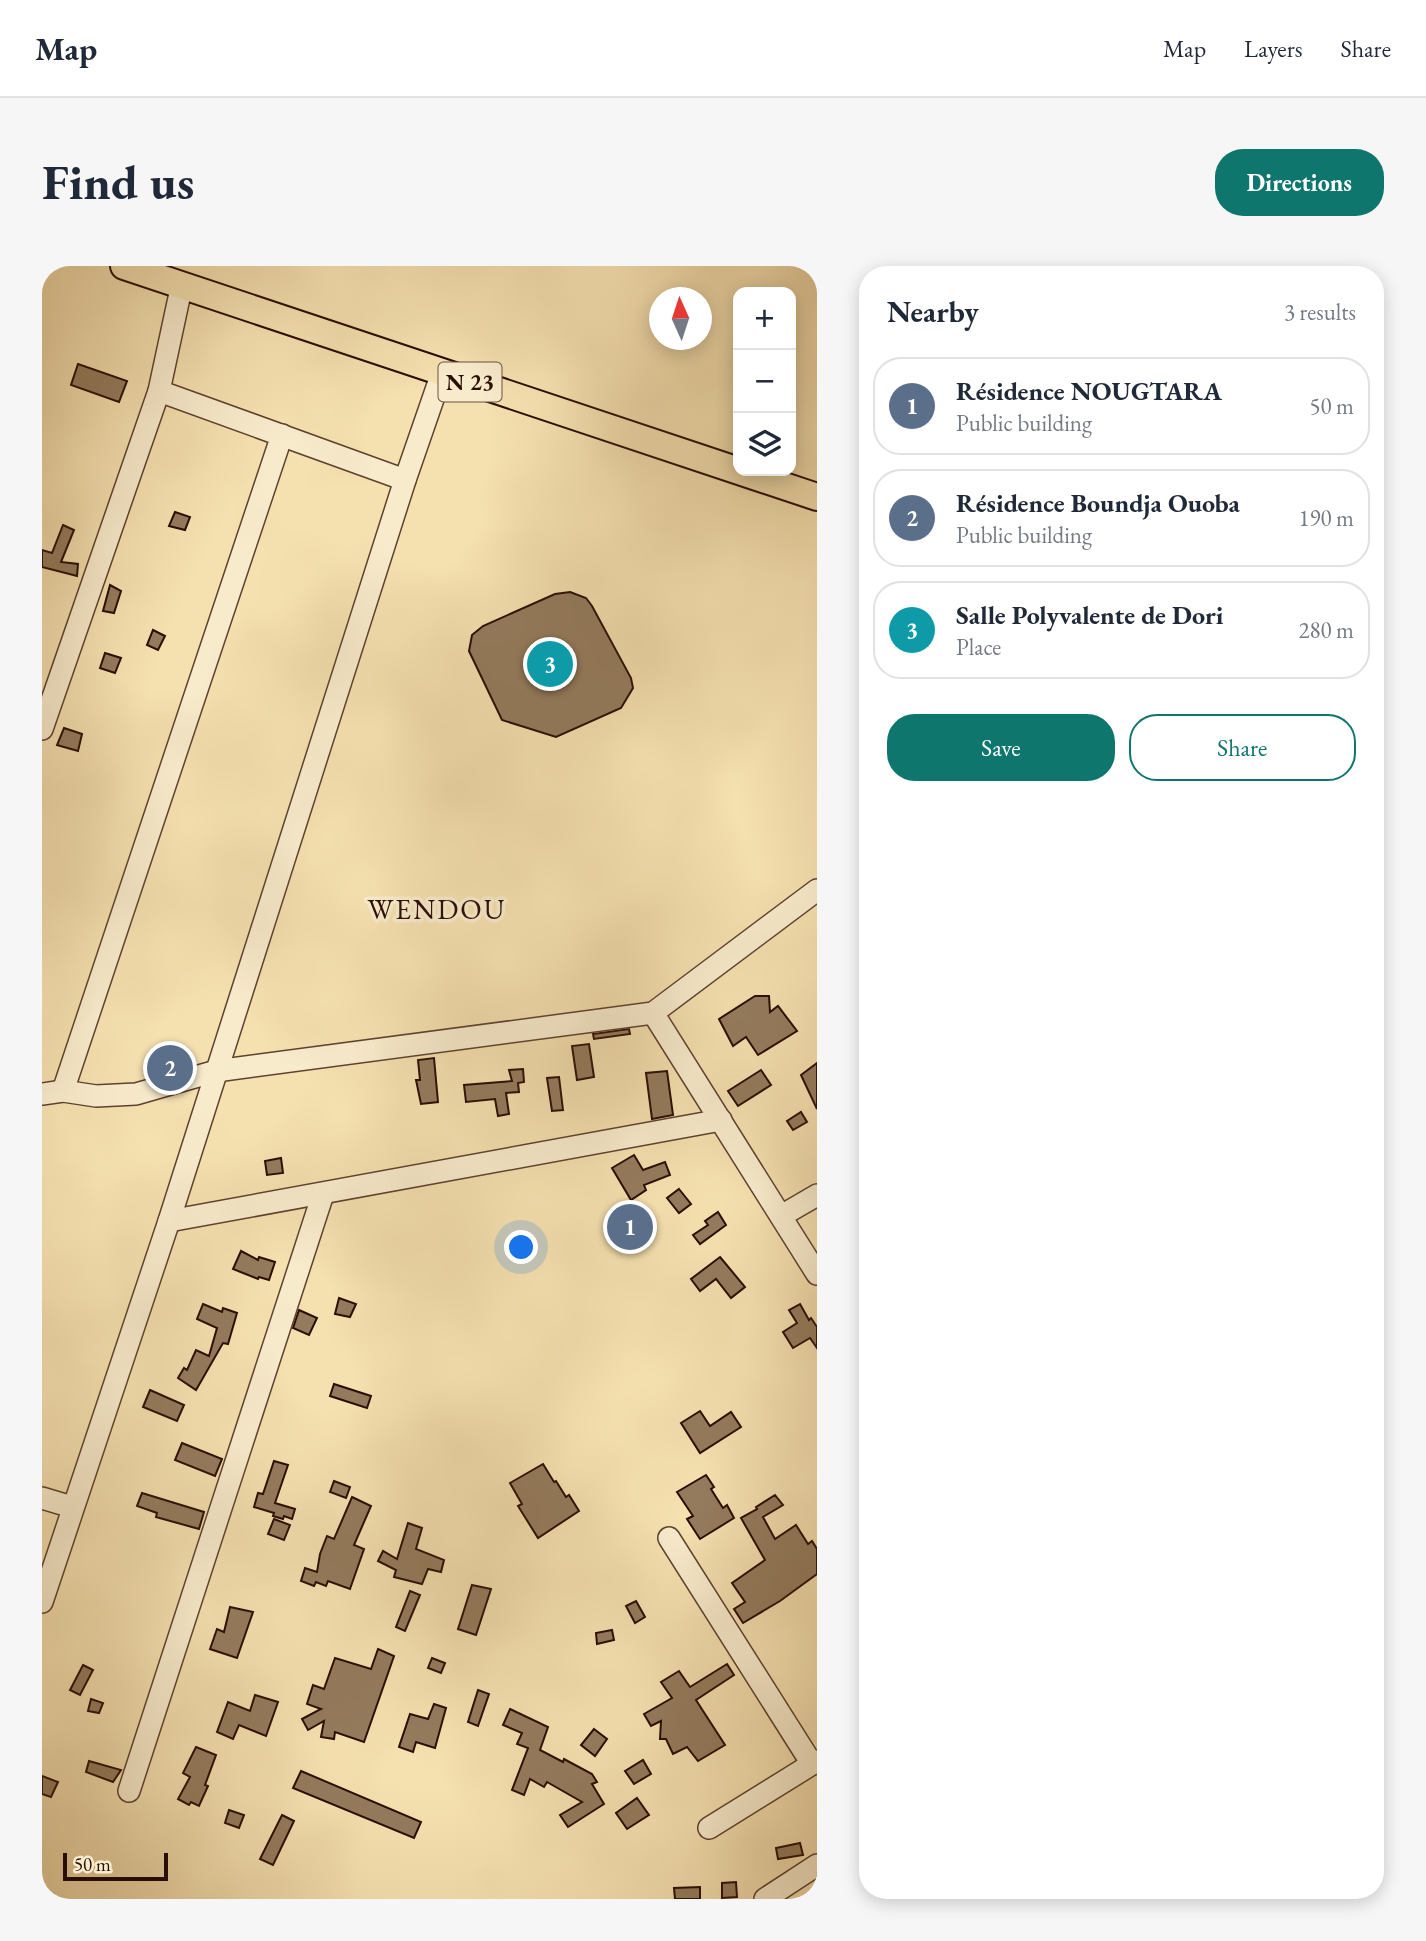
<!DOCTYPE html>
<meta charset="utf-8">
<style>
body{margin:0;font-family:"EB Garamond",serif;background:#f6f6f7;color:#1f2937}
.controls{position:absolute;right:21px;top:21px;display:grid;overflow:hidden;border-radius:14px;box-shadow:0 4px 18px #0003}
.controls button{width:63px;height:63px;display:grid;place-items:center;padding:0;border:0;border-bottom:2px solid #e0e1e3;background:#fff;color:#1f2937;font:35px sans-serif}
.compass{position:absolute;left:607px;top:21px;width:63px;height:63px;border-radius:50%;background:#fff;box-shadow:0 4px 18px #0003;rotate:357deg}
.scale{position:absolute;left:21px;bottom:18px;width:105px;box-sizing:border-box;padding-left:7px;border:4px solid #2a0e04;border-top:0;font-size:19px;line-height:24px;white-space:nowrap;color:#2a0e04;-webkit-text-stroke:5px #f8ebcc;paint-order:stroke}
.you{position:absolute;left:480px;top:982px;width:24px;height:24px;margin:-18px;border:5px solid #fff;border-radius:50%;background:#1a73e8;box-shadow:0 0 0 10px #1a73e833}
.badge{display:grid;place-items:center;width:46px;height:46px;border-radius:50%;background:#0f766e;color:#fff;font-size:23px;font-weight:700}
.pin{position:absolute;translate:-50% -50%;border:4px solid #fff;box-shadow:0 2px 7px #0006}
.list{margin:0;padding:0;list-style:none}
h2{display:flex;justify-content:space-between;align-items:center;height:91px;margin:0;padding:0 28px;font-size:30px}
h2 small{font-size:23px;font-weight:400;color:#747a83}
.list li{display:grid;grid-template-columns:46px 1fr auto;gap:21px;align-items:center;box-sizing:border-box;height:98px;margin:0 14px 14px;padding:0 14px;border:2px solid #e0e1e3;border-radius:28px}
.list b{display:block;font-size:26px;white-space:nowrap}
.list p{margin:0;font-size:23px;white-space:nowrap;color:#747a83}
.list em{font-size:23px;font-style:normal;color:#747a83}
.actions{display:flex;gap:14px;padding:21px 28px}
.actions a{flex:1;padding:16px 0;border:2px solid #0f766e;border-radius:28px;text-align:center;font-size:24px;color:#0f766e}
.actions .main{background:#0f766e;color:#fff}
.icon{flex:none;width:38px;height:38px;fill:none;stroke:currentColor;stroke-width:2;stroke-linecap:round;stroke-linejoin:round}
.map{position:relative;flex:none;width:775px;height:1633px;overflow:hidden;border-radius:28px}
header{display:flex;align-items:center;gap:42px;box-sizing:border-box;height:98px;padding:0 35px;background:#fff;border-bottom:2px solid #e0e1e3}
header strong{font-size:33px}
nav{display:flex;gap:38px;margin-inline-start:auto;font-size:24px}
.intro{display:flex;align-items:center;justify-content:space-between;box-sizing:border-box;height:168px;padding:0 42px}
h1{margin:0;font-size:49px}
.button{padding:18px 32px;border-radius:28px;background:#0f766e;color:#fff;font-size:24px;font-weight:700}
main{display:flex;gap:42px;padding:0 42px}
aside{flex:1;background:#fff;border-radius:28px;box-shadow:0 4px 18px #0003}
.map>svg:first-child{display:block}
.building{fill:#947b5d;stroke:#2a0e04;stroke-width:2}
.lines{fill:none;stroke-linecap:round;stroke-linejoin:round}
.minor-casing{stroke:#5d422f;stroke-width:24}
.major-casing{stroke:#2a0e04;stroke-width:30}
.minor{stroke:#f8ebcc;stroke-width:21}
.major{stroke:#f5e0b0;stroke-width:26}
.labels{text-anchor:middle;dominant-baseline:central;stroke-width:7;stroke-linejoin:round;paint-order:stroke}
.shield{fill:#f8ebcc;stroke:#685040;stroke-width:2}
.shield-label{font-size:23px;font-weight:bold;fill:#2a0e04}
.quarter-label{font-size:28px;letter-spacing:2px;fill:#2a0e04;stroke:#f8ebcc}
</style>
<header>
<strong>Map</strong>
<nav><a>Map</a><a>Layers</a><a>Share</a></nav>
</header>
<div class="intro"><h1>Find us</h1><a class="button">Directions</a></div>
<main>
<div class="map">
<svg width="775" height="1633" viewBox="0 0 775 1633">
<rect width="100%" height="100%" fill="#f5e0b0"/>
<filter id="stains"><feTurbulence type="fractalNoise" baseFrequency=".00286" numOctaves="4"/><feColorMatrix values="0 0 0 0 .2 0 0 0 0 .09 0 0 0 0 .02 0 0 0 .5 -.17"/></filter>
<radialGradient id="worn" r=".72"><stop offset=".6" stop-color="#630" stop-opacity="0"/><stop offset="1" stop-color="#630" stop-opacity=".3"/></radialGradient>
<!-- building -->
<g class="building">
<polygon points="36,98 85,115 77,136 29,119"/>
<polygon points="133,246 148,251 143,264 127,260"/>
<polygon points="21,259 32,264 19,296 36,298 35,310 0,301 0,284 10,287"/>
<polygon points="68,319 79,325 72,347 61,345"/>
<polygon points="528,326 544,332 550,340 589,412 591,422 579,442 514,471 460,454 427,385 430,369 441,360 513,328"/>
<polygon points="111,364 123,370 116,384 105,379"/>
<polygon points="63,387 79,392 73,407 58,402"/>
<polygon points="22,462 40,468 36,485 15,479"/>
<polygon points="713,730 727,730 728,746 736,740 755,765 716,789 704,771 691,780 677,753"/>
<polygon points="587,763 588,768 552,773 551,768"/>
<polygon points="547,778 552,811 535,814 530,780"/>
<polygon points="392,792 396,836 379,838 374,814 378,814 376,794"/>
<polygon points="775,797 775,843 759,809"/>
<polygon points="481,803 482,816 476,817 477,826 464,827 467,848 456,850 453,833 424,836 422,819 470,815 467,804"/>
<polygon points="719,804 729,819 696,840 686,825"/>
<polygon points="625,805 631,849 610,853 604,807"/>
<polygon points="517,811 521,844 510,845 505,812"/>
<polygon points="759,846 765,856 751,864 745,855"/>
<polygon points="592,889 601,904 623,896 628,909 602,919 604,924 589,934 570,902"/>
<polygon points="239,892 241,907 225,909 223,895"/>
<polygon points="637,923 649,938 637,947 625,932"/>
<polygon points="676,946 684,959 658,978 651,969 666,959 663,955"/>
<polygon points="199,985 216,994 217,991 233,996 227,1014 217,1011 216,1013 191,1003"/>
<polygon points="678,991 703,1021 689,1032 674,1013 658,1025 649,1013"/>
<polygon points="297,1032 314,1038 308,1051 293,1048"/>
<polygon points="161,1038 180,1046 181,1042 195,1047 186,1078 181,1077 154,1124 136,1112 142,1102 145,1104 154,1084 167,1090 175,1062 155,1053"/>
<polygon points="758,1038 767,1054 769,1052 775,1061 775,1082 768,1072 751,1082 741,1066 755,1057 747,1044"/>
<polygon points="257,1044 275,1052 267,1069 251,1062"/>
<polygon points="292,1118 329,1130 325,1142 288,1130"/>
<polygon points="108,1124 142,1139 135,1155 101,1141"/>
<polygon points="658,1145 668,1160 689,1146 699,1161 658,1187 639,1157"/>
<polygon points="140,1177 180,1193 173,1210 133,1194"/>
<polygon points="232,1195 246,1199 233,1237 253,1243 250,1253 242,1250 241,1253 231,1250 232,1247 212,1241 216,1227 221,1228"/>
<polygon points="501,1198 512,1216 514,1215 524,1231 527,1229 537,1245 496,1272 476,1240 480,1238 468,1217"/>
<polygon points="664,1209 672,1221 669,1223 681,1242 685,1239 692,1252 658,1273 645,1253 651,1250 635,1226"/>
<polygon points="292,1215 308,1221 304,1232 288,1226"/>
<polygon points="100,1227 162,1246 157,1263 114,1251 115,1247 95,1240"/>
<polygon points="733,1229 741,1239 721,1251 733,1273 754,1259 766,1278 770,1275 775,1283 775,1308 738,1335 701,1357 692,1343 703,1336 690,1317 723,1294 699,1252 715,1243 714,1241"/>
<polygon points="310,1231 329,1240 312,1279 322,1283 308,1323 286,1315 284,1320 274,1316 272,1320 259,1315 263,1302 275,1306 278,1288 285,1270 292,1273"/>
<polygon points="232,1253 248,1259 242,1274 226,1268"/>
<polygon points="366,1257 380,1262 374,1283 402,1294 399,1306 386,1303 380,1318 352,1311 354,1304 336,1295 341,1285 355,1293"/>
<polygon points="430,1319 449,1323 434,1369 416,1363"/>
<polygon points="368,1325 378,1329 363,1365 354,1361"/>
<polygon points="594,1335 603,1351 593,1357 584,1340"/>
<polygon points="188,1341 211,1346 195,1392 168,1383 175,1363 182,1366"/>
<polygon points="570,1364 572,1374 555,1378 554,1367"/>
<polygon points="336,1383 352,1390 322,1476 293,1466 292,1473 279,1471 282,1455 266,1464 260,1453 279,1443 265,1438 271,1419 282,1423 293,1392 329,1403"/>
<polygon points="390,1392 403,1397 399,1407 386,1402"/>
<polygon points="685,1398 692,1409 654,1434 683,1479 656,1495 645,1481 631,1488 624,1473 618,1473 619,1455 609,1460 602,1448 630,1432 619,1416 637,1405 648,1421"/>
<polygon points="41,1399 51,1404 38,1429 28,1424"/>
<polygon points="436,1424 447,1428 436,1460 426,1456"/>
<polygon points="213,1429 236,1436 224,1470 197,1459 191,1473 175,1466 186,1436 208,1445"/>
<polygon points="49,1433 61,1437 57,1447 46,1445"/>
<polygon points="392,1438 404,1442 393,1482 374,1476 371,1486 357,1481 368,1448 386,1453"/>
<polygon points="468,1443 506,1461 498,1484 521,1496 522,1493 550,1508 555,1516 550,1518 562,1538 526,1561 518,1549 540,1536 505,1516 502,1521 488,1513 482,1529 470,1524 486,1482 475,1478 480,1467 461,1459"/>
<polygon points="552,1463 565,1473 553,1490 539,1479"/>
<polygon points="154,1481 174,1489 163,1519 166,1520 157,1540 149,1536 147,1539 136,1533 148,1511 141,1507"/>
<polygon points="601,1494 609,1508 592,1518 583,1505"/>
<polygon points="47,1495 79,1504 71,1516 44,1506"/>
<polygon points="259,1505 379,1556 372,1572 251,1522"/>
<polygon points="0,1510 16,1516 9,1531 0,1528"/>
<polygon points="595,1532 607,1549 585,1563 574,1547"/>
<polygon points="187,1544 202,1549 197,1562 183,1557"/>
<polygon points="240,1549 252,1555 231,1599 218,1593"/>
<polygon points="758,1577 761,1589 736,1593 734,1582"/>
<polygon points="694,1616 695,1631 680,1632 680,1617"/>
<polygon points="658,1621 658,1633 633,1633 632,1622"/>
</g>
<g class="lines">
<!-- minor casing -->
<g class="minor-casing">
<g id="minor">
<polyline points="117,125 363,214"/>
<polyline points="0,463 117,125 140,18"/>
<polyline points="611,747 775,1008"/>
<polyline points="21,825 240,169"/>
<polyline points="0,828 21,825 54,830 94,828 174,805 611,747 775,624"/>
<polyline points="739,950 775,929"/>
<polyline points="127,955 679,854"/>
<polyline points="0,1232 30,1241"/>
<polyline points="627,1272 770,1498"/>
<polyline points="0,1336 127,955 363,214 400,107"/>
<polyline points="87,1525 281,928"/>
<polyline points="667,1562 775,1495"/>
<polyline points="723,1633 775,1599"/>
</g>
</g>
<!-- major casing -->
<g class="major-casing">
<polyline id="major" points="82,0 775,231"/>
</g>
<!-- minor -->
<use href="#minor" class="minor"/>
<!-- major -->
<use href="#major" class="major"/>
</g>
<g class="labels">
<!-- shield labels -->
<rect class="shield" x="396.5" y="96.5" width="63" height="39" rx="5"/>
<g class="shield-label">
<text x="428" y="116">N 23</text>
</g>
<!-- quarter labels -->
<g class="quarter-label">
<text x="395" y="643">WENDOU</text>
</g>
</g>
<rect width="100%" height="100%" filter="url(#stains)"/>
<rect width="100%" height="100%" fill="url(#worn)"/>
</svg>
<div class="controls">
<button>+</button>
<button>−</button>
<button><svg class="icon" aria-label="layers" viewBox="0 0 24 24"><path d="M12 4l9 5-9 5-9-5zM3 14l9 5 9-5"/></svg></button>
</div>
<svg class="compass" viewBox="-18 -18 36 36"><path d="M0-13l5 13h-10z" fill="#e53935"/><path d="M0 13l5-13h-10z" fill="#747a83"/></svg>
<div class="scale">50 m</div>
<div class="you"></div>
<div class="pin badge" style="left:588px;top:961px;background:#5c6f8a">1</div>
<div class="pin badge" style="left:128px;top:802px;background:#5c6f8a">2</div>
<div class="pin badge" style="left:508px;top:398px;background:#0f9aa8">3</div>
</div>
<aside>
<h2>Nearby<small>3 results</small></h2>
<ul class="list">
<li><span class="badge" style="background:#5c6f8a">1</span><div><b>Résidence NOUGTARA</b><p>Public building</p></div><em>50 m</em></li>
<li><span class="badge" style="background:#5c6f8a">2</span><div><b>Résidence Boundja Ouoba</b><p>Public building</p></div><em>190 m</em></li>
<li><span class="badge" style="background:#0f9aa8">3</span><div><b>Salle Polyvalente de Dori</b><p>Place</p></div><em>280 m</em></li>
</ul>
<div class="actions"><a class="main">Save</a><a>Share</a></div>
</aside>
</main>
